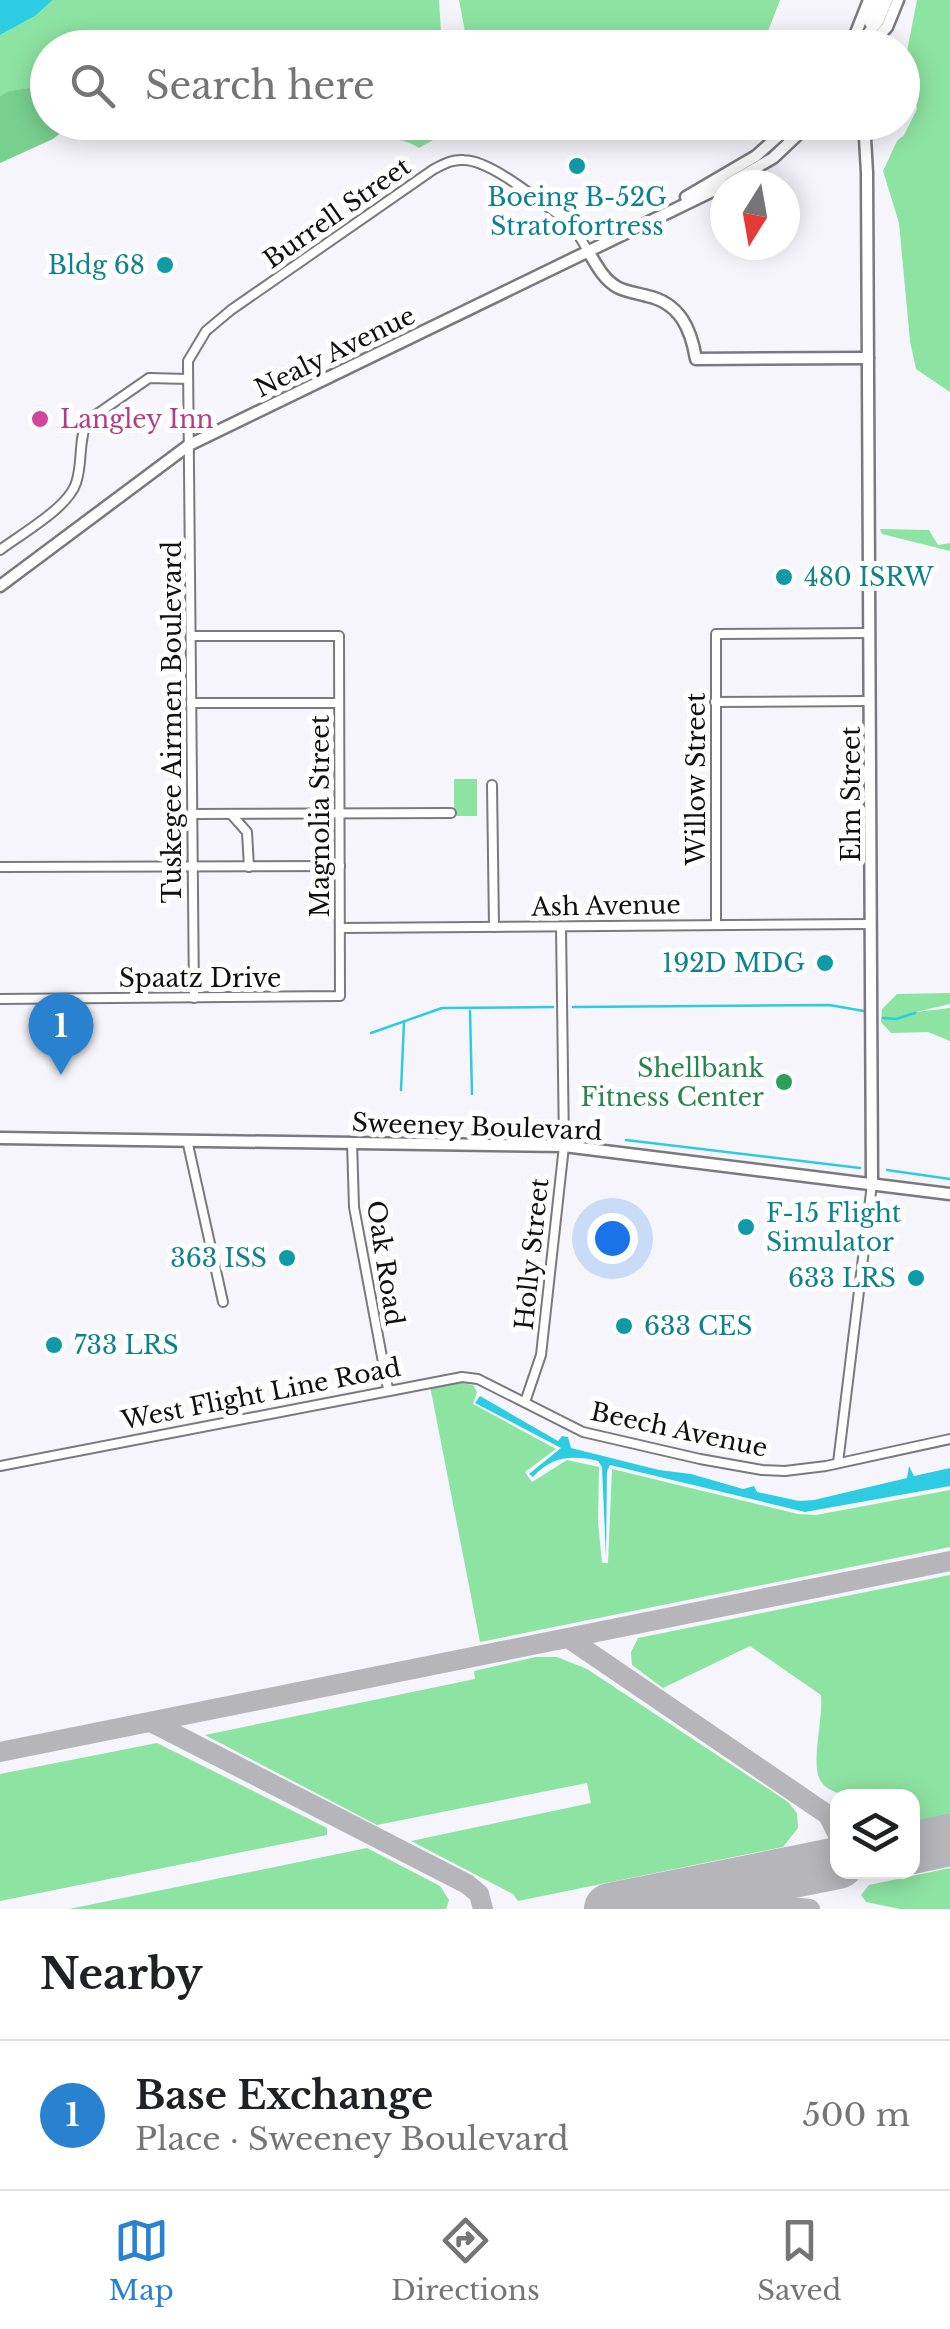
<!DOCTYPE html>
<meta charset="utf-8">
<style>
body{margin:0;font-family:"Libre Baskerville",serif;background:#f2f2f2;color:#202124}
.controls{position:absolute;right:30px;bottom:30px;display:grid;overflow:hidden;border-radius:20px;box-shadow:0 5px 25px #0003}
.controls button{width:90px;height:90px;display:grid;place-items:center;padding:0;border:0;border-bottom:2px solid #e0e0e0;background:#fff;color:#202124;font:50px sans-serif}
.compass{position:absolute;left:710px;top:170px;width:90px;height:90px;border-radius:50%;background:#fff;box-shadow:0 5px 25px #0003;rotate:191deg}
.you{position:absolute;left:612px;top:1238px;width:35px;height:35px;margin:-25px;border:8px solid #fff;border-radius:50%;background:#1a73e8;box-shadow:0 0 0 15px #1a73e833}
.badge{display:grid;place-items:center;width:65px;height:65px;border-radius:50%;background:#2982cf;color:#fff;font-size:32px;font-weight:700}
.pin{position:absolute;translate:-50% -82px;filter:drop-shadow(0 2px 5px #0008)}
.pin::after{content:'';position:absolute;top:52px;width:35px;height:30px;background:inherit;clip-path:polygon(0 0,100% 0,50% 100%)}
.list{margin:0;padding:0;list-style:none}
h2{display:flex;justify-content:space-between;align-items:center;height:130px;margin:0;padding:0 40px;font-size:42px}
h2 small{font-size:32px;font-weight:400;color:#757577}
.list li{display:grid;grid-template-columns:65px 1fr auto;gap:30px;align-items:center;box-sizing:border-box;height:150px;padding:0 40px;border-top:2px solid #e0e0e0}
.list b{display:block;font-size:38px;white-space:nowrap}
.list p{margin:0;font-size:32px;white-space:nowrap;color:#757577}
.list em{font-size:32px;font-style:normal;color:#757577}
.icon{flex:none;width:55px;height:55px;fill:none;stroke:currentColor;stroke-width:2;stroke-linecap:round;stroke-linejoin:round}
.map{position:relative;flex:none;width:950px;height:1909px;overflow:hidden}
.search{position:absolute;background:#fff;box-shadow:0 5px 25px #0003;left:30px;right:30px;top:30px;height:110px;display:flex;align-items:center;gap:25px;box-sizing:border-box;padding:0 35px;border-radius:55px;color:#757577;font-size:38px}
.sheet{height:280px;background:#fff}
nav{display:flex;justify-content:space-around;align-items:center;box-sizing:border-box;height:140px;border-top:2px solid #e0e0e0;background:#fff;font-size:28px;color:#757577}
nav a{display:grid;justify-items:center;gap:5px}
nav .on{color:#2982cf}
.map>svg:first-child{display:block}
.green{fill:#8de3a2}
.forest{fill:#78d08f}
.water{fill:#2dcce2}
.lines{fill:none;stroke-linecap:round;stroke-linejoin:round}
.stream{stroke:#2dcce2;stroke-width:2.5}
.taxiway{stroke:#b5b5ba;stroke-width:20}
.runway{stroke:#b5b5ba;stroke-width:52}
.street-casing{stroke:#79797e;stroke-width:12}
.secondary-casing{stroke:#79797e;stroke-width:15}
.street{stroke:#fff;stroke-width:8}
.secondary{stroke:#fff;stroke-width:10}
.culture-dot{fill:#0f9aa8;stroke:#fff;stroke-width:4}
.hotel-dot{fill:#d1479c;stroke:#fff;stroke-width:4}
.leisure-dot{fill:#2e9e5b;stroke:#fff;stroke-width:4}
.labels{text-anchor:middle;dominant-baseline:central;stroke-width:10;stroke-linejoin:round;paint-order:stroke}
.culture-label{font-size:25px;fill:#0d838f;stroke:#fff;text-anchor:end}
.street-label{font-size:25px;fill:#100f11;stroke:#fff}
.hotel-label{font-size:25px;fill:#b23c85;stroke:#fff;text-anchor:start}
.leisure-label{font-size:25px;fill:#27864d;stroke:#fff;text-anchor:end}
</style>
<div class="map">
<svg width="950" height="1909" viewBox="0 0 950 1909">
<rect width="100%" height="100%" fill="#f5f5fb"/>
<!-- green -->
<g class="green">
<polygon points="53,0 439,0 442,47 48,48 47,85 10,91 0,96 0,35 35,16"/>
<polygon points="459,0 780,0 768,31 770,48 468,47"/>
<polygon points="917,0 950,0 950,392 916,369 910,341 899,223 883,171 897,141 904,135 917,109 907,51"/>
<path d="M347 123H449L442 135 419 148C399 133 364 142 347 123Z"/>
<polygon points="880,529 929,530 938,545 950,543 950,551 882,534"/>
<rect x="454" y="779" width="23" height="37"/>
<polygon points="950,993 950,1004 916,1012 950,1008 950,1041 928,1032 891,1033 881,1022 882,1009 897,994"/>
<polygon points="456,1382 473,1385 477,1392 473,1404 556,1449 525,1472 532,1482 567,1460 599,1467 598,1522 602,1563 608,1563 612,1469 798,1514 816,1515 950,1490 950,1547 480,1642 430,1386"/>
<path d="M950 1575V1815L913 1823 912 1796C888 1796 826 1805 818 1775 813 1753 823 1719 821 1695L750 1646 663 1688 632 1665 631 1652 638 1638Z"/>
<polygon points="536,1657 557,1657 587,1669 788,1802 797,1813 798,1828 783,1847 518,1901 513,1894 411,1841 591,1803 587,1783 377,1825 205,1735 475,1679 474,1671"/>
<polygon points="157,1743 327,1828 327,1835 0,1901 0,1774"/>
<polygon points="367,1848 440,1886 449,1900 446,1909 69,1909"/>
<polygon points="950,1868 950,1909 900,1909 866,1902 861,1895 869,1885"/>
</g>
<!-- forest -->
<polygon class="forest" points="47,85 48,122 73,123 53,139 0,163 0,96 9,91"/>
<!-- water -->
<g class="water">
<polygon points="0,0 53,0 35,16 0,35"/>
<path d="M480 1396 558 1441 562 1436 568 1437 571 1448 659 1470 691 1474 743 1489 754 1486 757 1492 799 1501 814 1500 907 1478 909 1466 914 1476 950 1468V1486L805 1512 610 1465 607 1471 606 1557 602 1467 598 1461C572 1455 552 1456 533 1477L529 1474 561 1448 475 1403Z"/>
</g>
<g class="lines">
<!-- stream -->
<g class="stream">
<polyline points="573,1007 829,1005 864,1011"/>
<polyline points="470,1011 472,1094"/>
<polyline points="883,1018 896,1019 915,1013"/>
<polyline points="371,1033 442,1008 553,1007"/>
<polyline points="401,1090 404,1022"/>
<polyline points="626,1140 860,1168"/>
<polyline points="887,1170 950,1179"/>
</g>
<!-- taxiway -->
<g class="taxiway">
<polyline points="568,1638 828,1815 838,1835"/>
<polyline points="151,1722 467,1884 479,1894 483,1909"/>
<polyline points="0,1752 950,1561"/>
<polyline points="682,1895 810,1909"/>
</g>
<!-- runway -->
<g class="runway">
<polyline points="912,1848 950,1840"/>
<polyline points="610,1909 838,1863"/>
</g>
<!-- street casing -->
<g class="street-casing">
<g id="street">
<path d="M0 550C21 534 68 508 76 483 83 463 78 441 87 421L149 378 188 379"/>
<polyline points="715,702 870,701"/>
<polyline points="191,703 339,703"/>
<polyline points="492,785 494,927"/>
<polyline points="193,814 451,813"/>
<polyline points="231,814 247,832 249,867"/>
<polyline points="0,867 340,866"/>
<polyline points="716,925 716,634 870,633"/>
<polyline points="341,928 871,924"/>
<path d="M194 998 188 361 206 331 231 310 434 169C444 164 452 159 464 160 493 161 541 203 566 220L575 229 588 251"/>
<polyline points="0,999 340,996 339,636 191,636"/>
<polyline points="187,1140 223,1302"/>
<polyline points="352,1142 354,1207 388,1389"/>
<polyline points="525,1402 541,1355 564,1146 561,927"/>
<polyline points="838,1463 872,1184"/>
<polyline points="0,1466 462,1377 478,1379 583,1432 700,1459 762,1470 785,1471 826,1466 950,1439"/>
</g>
</g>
<!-- secondary casing -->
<g class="secondary-casing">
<g id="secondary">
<polyline points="870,23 878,0"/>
<polyline points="850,48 869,0"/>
<polyline points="855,48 878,22 887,0"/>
<polyline points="868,48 887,27 898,0"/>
<polyline points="859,122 865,138 867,173 872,1184"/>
<polyline points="726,185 773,158 811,122"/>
<polyline points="686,197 756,156 794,122"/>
<path d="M588 251C596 264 603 279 617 287 626 292 637 293 647 296 680 303 691 329 696 359L868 358"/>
<polyline points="0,586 189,445 725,185"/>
<polyline points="0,1138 564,1146 950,1194"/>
</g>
</g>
<!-- street -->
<use href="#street" class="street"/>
<!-- secondary -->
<use href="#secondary" class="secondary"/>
</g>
<!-- markers -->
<g class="culture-dot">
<circle cx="577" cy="166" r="10"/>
<circle cx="165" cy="265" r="10"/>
<circle cx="784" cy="577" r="10"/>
<circle cx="825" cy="963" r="10"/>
<circle cx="746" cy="1227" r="10"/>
<circle cx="287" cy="1258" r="10"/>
<circle cx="916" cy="1278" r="10"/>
<circle cx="624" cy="1326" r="10"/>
<circle cx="54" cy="1345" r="10"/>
</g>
<circle class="hotel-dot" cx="40" cy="419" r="10"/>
<circle class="leisure-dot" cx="784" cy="1082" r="10"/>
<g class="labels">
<!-- culture labels -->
<g class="culture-label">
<text x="577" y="197" text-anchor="middle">Boeing B-52G<tspan x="577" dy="29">Stratofortress</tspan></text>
<text x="145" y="265">Bldg 68</text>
<text x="804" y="577" text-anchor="start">480 ISRW</text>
<text x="805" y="963">192D MDG</text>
<text x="766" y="1213" text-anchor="start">F-15 Flight<tspan x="766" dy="29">Simulator</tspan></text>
<text x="267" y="1258">363 ISS</text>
<text x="896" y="1278">633 LRS</text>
<text x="644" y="1326" text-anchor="start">633 CES</text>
<text x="74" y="1345" text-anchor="start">733 LRS</text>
</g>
<!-- street labels -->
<g class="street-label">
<text transform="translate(337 213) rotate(-35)">Burrell Street</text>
<text transform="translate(335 352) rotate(-26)">Nealy Avenue</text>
<text transform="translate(172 722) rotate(-90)">Tuskegee Airmen Boulevard</text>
<text transform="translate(696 779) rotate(-90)">Willow Street</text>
<text transform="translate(851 794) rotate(-90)">Elm Street</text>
<text transform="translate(320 816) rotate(-90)">Magnolia Street</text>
<text transform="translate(606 906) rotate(-1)">Ash Avenue</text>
<text x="200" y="978">Spaatz Drive</text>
<text transform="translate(477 1127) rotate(2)">Sweeney Boulevard</text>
<text transform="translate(532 1254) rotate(-84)">Holly Street</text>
<text transform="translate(385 1263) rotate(81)">Oak Road</text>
<text transform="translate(261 1394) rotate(-11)">West Flight Line Road</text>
<text transform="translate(679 1430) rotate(12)">Beech Avenue</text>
</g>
<!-- hotel labels -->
<g class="hotel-label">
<text x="60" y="419">Langley Inn</text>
</g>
<!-- leisure labels -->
<g class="leisure-label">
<text x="764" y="1068">Shellbank<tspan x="764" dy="29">Fitness Center</tspan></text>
</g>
</g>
</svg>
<div class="controls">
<button><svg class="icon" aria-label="layers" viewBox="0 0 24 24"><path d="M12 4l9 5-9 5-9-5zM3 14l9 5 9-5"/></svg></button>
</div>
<svg class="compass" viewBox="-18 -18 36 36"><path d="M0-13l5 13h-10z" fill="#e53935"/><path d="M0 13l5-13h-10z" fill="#757577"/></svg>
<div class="you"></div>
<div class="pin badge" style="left:61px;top:1075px">1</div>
<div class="search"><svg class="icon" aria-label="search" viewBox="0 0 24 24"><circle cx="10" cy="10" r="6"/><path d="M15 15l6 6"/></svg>Search here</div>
</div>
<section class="sheet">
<h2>Nearby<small></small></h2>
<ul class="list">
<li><span class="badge">1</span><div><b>Base Exchange</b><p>Place · Sweeney Boulevard</p></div><em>500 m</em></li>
</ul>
</section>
<nav>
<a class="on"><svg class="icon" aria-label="map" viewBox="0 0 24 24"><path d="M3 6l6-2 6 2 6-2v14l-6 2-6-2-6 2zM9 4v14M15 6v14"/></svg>Map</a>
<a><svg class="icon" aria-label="directions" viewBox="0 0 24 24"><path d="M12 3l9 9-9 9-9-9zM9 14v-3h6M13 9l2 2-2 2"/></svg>Directions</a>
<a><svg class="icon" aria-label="saved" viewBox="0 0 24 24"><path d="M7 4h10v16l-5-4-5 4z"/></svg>Saved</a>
</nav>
